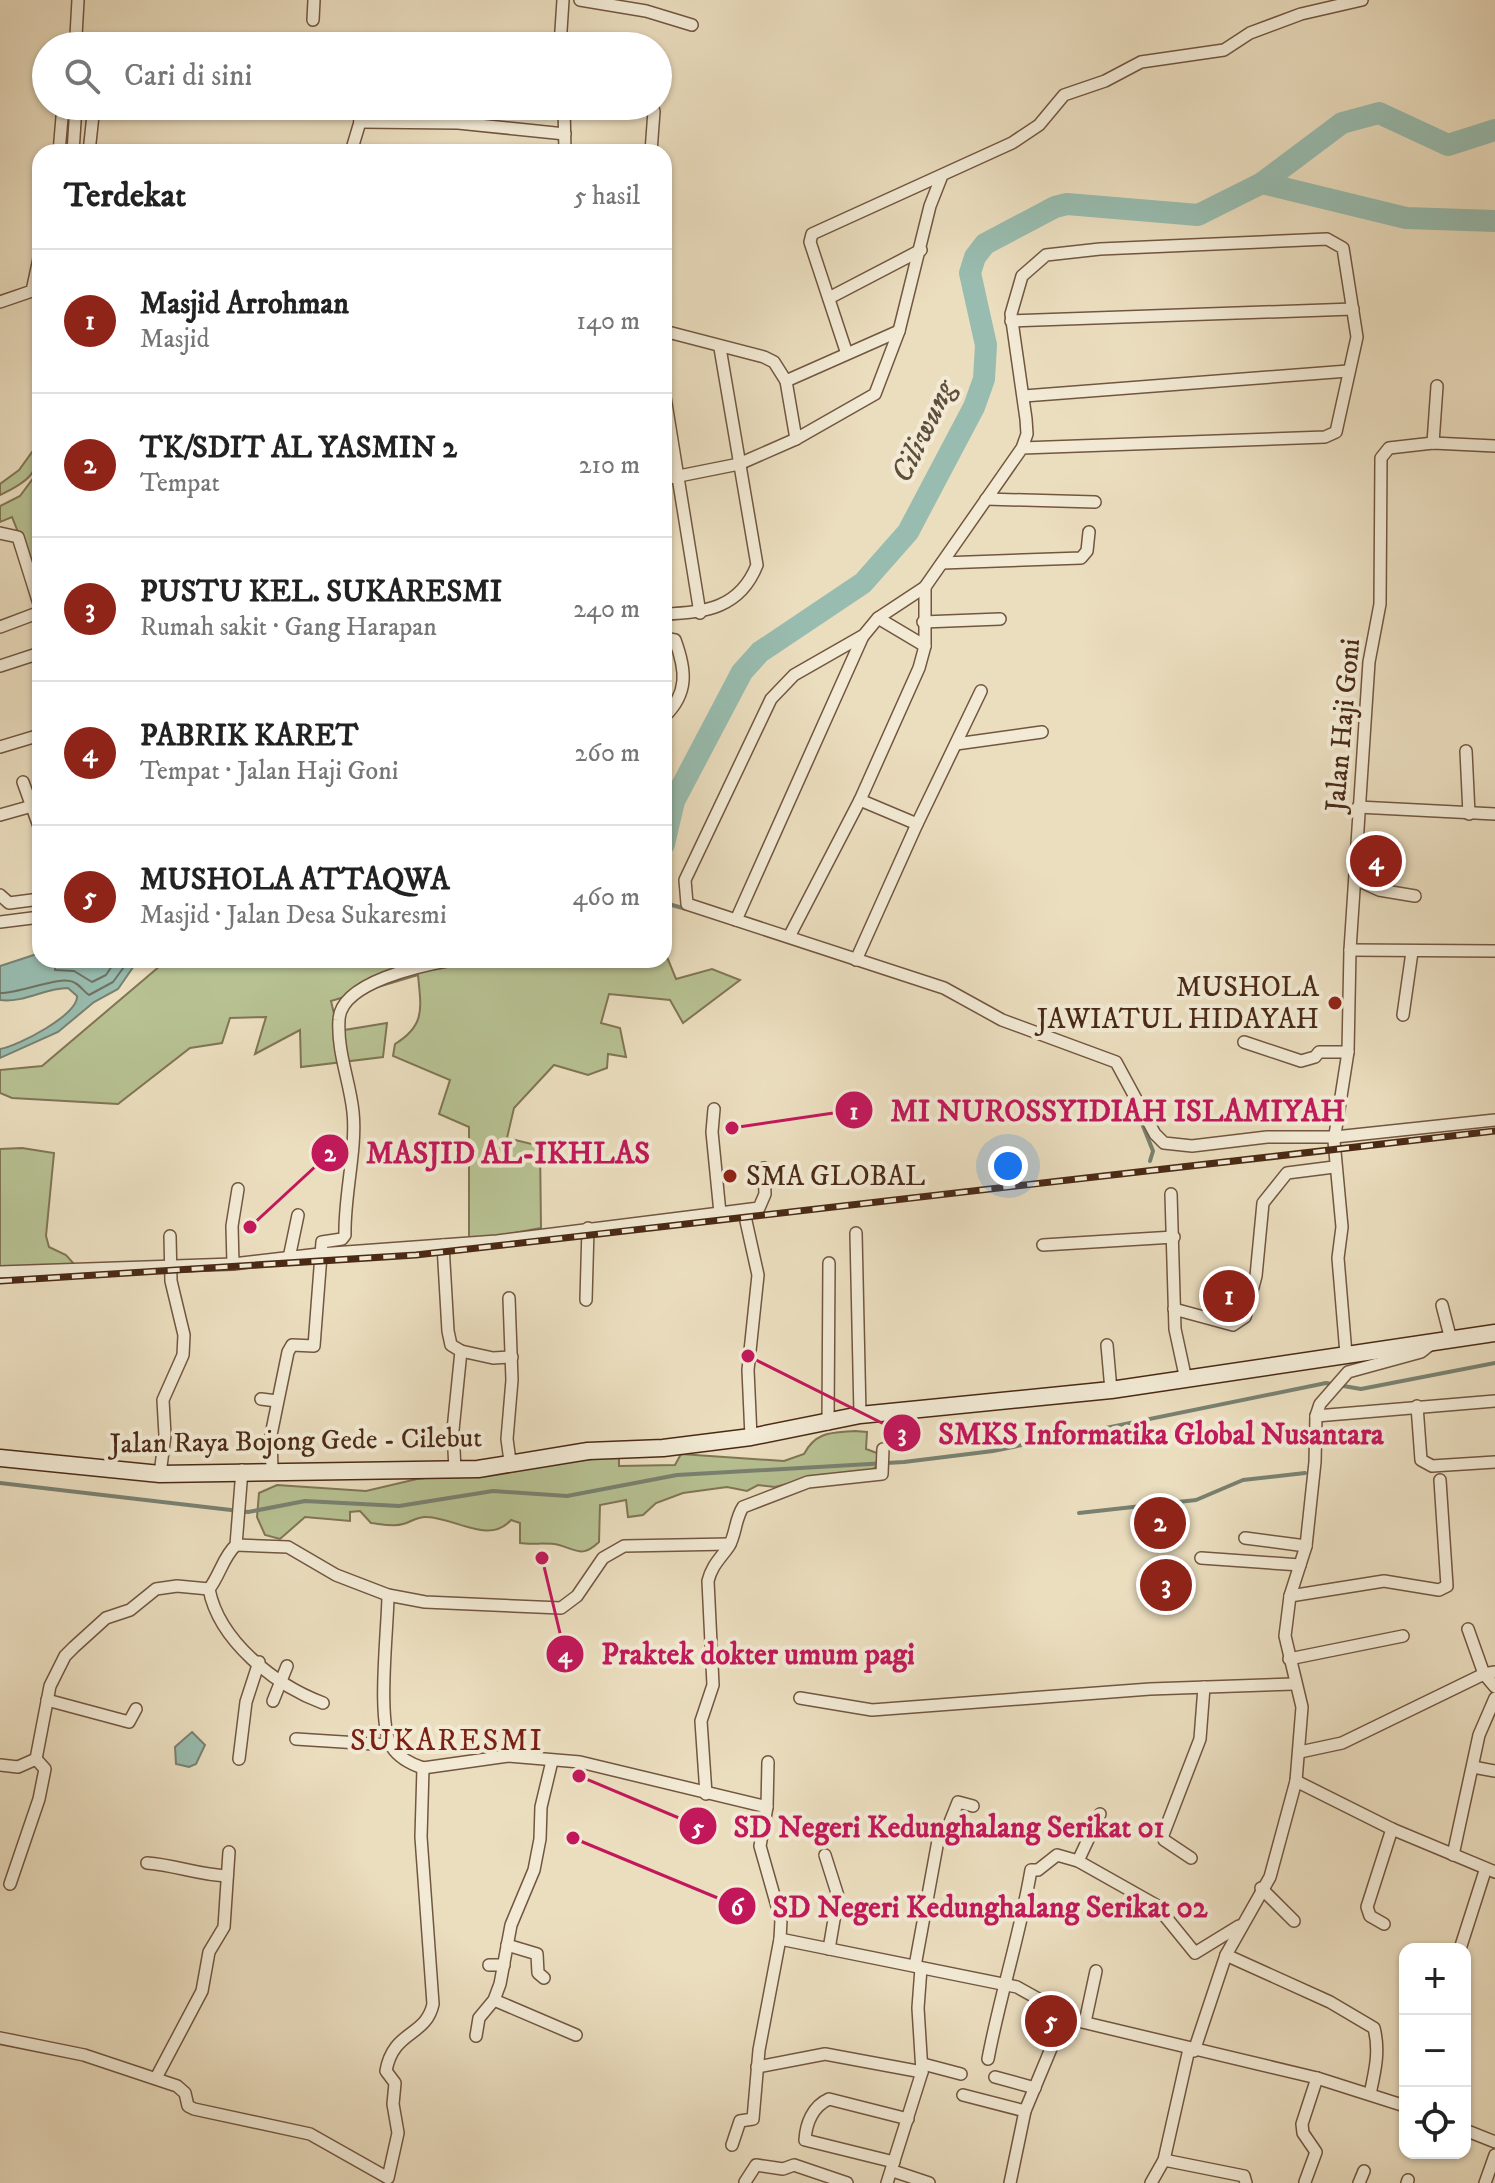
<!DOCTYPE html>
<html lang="id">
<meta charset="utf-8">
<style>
body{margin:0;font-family:"IM FELL DW Pica",serif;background:#f2f2f2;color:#222}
.controls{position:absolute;right:24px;bottom:24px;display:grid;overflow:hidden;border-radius:16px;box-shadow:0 2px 6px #0004}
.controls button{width:72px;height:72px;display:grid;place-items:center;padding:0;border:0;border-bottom:2px solid #e0e0e0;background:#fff;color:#222;font:40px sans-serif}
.you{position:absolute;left:1008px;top:1166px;width:28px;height:28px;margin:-20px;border:6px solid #fff;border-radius:50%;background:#1a73e8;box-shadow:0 0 0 12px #1a73e833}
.badge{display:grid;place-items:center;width:52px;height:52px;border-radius:50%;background:#8f2418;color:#fff;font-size:26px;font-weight:700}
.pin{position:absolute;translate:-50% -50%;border:4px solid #fff;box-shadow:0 2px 8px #0006}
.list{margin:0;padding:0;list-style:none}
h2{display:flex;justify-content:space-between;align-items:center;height:104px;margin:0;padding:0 32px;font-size:34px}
h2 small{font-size:26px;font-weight:400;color:#767676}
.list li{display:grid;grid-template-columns:52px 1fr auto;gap:24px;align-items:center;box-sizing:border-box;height:144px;padding:0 32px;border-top:2px solid #e0e0e0}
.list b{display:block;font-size:30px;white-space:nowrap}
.list p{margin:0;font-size:26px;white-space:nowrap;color:#767676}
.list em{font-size:26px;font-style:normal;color:#767676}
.icon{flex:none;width:44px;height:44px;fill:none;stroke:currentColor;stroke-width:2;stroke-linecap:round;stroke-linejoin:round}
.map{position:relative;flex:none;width:1495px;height:2183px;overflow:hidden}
.search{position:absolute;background:#fff;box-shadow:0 2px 6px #0004;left:32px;top:32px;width:640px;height:88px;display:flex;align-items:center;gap:20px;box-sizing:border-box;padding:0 28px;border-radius:44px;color:#767676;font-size:30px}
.panel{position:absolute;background:#fff;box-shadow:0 2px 6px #0004;left:32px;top:144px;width:640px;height:824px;border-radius:24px}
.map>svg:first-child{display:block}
.green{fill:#b7c192;stroke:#807554;stroke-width:2}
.water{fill:#98bcaf;stroke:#798171;stroke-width:2}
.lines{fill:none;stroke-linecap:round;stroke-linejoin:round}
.shore{stroke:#717262;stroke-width:2}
.stream{stroke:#798171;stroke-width:4}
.river{stroke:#98bcaf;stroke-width:22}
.street-casing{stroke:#725640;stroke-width:14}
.secondary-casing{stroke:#4a2915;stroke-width:19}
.street{stroke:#f2ead5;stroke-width:11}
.secondary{stroke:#f2ead5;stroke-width:16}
.rail-casing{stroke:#4a2915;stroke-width:7}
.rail{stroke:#f2ead5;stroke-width:4;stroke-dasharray:12;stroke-linecap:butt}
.poi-dot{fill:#8f2418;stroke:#f2ead5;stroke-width:3}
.labels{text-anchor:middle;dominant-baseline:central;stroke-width:8;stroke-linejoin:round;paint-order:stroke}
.street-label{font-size:28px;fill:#4a2915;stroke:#f2ead5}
.poi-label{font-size:28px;fill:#4a2915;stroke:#f2ead5;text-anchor:end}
.water-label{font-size:30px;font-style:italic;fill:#5e4e3c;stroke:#f2ead5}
.neighbourhood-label{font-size:30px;letter-spacing:2px;fill:#7a1f14;stroke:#f2ead5}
.leader{fill:none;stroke:#c2185b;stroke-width:3}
.callout-dot{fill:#c2185b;stroke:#f2ead5;stroke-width:3}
.mark-label{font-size:24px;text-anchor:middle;font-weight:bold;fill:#fff}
.callout-label{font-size:30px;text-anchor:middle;font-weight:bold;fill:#c2185b;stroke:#f2ead5;stroke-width:8;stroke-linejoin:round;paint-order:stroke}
</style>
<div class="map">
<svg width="1495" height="2183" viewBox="0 0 1495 2183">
<rect width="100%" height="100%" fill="#ebdebf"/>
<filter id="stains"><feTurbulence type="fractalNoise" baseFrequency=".0025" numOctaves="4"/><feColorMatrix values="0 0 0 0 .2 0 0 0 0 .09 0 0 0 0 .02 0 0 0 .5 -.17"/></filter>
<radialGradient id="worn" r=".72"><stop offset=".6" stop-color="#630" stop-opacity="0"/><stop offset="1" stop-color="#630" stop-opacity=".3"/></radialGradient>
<!-- green -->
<g class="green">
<path d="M40 441C40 473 28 482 0 495V484L19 470Z"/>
<polygon points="40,469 40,579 37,580 12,517 0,522 0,506 20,496"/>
<path d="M665 952 676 979 712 969 740 980 683 1023 670 1000 609 994 601 1023 620 1028 626 1057 608 1054 607 1068 588 1075 554 1065 514 1108 507 1138 540 1146 541 1228 469 1241V1127L439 1114 450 1080 393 1056 395 1044C426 1025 421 1008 418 975L331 1001 338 1031 387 1023 383 1057 301 1067 300 1030 255 1054 266 1017 230 1018 222 1043 190 1048 118 1104 12 1098 0 1093V1070L42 1066 167 960H664Z"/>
<polygon points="22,1148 54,1153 46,1236 49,1247 66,1255 74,1264 0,1274 0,1149"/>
<path d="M855 1431 867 1432 866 1449 877 1453 878 1465 867 1474H826L775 1487 758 1485 747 1491 727 1487 683 1493 656 1503 643 1515 628 1517 626 1500 600 1505 599 1542C582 1558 577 1550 559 1545 547 1542 532 1545 520 1543V1523L511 1520C489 1545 456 1518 427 1517 417 1516 412 1522 403 1524 394 1527 381 1524 371 1523L360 1511 350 1512V1521L305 1517 280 1539 265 1535 257 1517 259 1493 277 1485 366 1491 417 1479 619 1456V1466L675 1465 681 1454 784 1461 804 1454C816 1431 832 1433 855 1431Z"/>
</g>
<!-- water -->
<g class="water">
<path d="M40 953V960H138L118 989 94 1002 58 1032 0 1058V1049C18 1046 78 1015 77 996L68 988C44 988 25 1003 0 1000V966Z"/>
<polygon points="192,1732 205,1745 196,1764 189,1767 176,1764 175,1747"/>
</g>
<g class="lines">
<!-- shore -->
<g class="shore">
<polyline points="56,960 55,970 74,971 92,982 106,975 116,960"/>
<path d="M0 993C23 993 61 974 75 983 81 986 84 992 89 995L113 982 129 960"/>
</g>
<!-- stream -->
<g class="stream">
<polyline points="665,903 686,909"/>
<polyline points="1137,1111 1153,1151 1150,1161"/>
<polyline points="0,1483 248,1512 305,1501 399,1506 493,1491 567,1496 677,1475 904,1462 993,1451 1326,1383 1361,1389 1495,1363"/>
<polyline points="1079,1513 1196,1500 1243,1480 1305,1473"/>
</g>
<!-- river -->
<g class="river">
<polyline points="1262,183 1342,123 1379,113 1448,145 1495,130"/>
<polyline points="664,844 674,801 742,672 760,652 863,583 908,532 974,407 984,379 986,345 970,273 975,257 985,244 1055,207 1067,204 1198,215 1262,183 1406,218 1495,221"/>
</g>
<!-- street casing -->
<g class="street-casing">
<g id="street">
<polyline points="78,0 76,36 80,46"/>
<polyline points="580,0 646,11 692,25"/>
<polyline points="313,20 314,0"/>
<polyline points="560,46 563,0"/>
<polyline points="358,106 360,122 458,123 565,134"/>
<polyline points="564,106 565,152"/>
<polyline points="649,106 654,111 651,152"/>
<polyline points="59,152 63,106"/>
<polyline points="73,152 76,106"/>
<polyline points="89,152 94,106"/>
<polyline points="351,152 360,122"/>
<polyline points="829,298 921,250"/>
<polyline points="0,302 32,291 40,254"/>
<polyline points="1011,321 1353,309"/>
<polyline points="664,331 764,357 774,362 786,381 899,331"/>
<polyline points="846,351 810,242 812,234 1012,143 1039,125 1064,95 1105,81 1141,62 1224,50 1250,33 1301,14 1362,0"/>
<polyline points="786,381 796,439"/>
<polyline points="664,391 700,613"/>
<polyline points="1024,396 1348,371"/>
<polyline points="1433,443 1437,386"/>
<polyline points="1022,448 1325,437 1336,432 1357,337 1343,248 1327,239 1100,249 1046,255 1022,276 1011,314 1026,419 1027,434 1022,448 925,587 878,618 864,635 794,675 771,699 685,880 687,904 944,988 1002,1020 1116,1062 1155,1134 1164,1143 1192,1146 1267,1137 1335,1137 1495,1120"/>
<polyline points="664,479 739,464 796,439 875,394 899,331 930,206 941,178"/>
<polyline points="986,499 1095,502"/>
<polyline points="0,533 18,537 40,607"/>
<polyline points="942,563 1081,558 1087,551 1089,532"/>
<path d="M664 614C705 613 740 608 757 565L720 348"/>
<polyline points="878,618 925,646"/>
<polyline points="923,622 1000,619"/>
<polyline points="0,627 40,612"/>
<path d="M664 638 675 640C686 670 689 693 664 717"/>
<polyline points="0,666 40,653"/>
<polyline points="956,744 1042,732"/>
<polyline points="0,747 40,735"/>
<polyline points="1466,751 1469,814"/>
<polyline points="23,782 40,829"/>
<polyline points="1358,807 1495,814"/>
<polyline points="0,815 32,806"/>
<polyline points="917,824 981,691"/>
<polyline points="1355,879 1379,890 1415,896"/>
<polyline points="0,895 9,903 40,899"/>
<polyline points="736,920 863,636"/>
<polyline points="0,922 40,917"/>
<polyline points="790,935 860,800 919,668 925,646 925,587"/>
<polyline points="1350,950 1495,951"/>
<polyline points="856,960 917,824 860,800"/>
<polyline points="1403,1015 1412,952"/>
<polyline points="1244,1042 1301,1061 1315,1057 1319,1052 1348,1052"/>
<polyline points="714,1109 712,1132 720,1213 759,1208 765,1194 764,1168"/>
<polyline points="1171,1194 1175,1329 1186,1380"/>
<polyline points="744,1212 758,1275 748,1370 751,1437"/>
<polyline points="856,1233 860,1415"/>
<polyline points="443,1245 448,1331 451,1345 461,1351 453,1430 455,1470"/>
<polyline points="1043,1245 1174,1237"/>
<polyline points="289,1258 298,1215"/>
<polyline points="233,1264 232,1226 238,1189"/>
<polyline points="0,1272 233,1264 319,1254 497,1241 720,1213"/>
<polyline points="509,1298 512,1380 507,1439 510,1461"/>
<polyline points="586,1300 588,1228"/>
<polyline points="1442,1305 1451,1340"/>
<polyline points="1174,1309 1233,1325 1245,1317 1256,1276 1263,1203 1287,1173 1334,1167"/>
<polyline points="1107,1345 1111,1390"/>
<polyline points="461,1351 493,1358 512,1357"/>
<polyline points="1346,1354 1338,1258 1342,1227 1334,1141 1348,1052 1350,950 1369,662 1380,604 1381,458 1389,448 1433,443 1495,446"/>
<polyline points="261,1399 277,1401"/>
<polyline points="1417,1406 1421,1460 1432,1466 1495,1462"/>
<polyline points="1316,1416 1495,1401"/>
<polyline points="828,1424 829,1263"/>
<path d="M242 1470 236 1545C223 1557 220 1575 209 1589 219 1641 275 1685 323 1703"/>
<path d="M272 1470 271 1435 288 1352 292 1345 314 1346 322 1242 342 1239 345 1235C344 1195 357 1149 353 1112 350 1082 337 1052 339 1020 340 982 423 965 452 960"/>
<polyline points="160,1474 165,1435 163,1400 183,1355 184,1335 171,1281 170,1236"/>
<polyline points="1245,1538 1306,1546"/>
<polyline points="236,1545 288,1547 336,1575 388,1595 425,1602 561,1608 577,1596 603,1558 624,1546 730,1544"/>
<polyline points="1201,1558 1300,1565"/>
<path d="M388 1595C388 1627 376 1724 392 1747 399 1758 411 1764 423 1768"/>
<polyline points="1290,1596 1384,1581 1439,1590 1447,1586 1440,1480"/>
<polyline points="1468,1629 1484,1674 1495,1672"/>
<polyline points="1289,1659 1403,1636"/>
<polyline points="800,1698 872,1710 1150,1689 1294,1684"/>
<polyline points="47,1700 129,1722 136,1709"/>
<polyline points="273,1701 287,1666"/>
<polyline points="296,1739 390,1745"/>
<polyline points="1300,1752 1342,1743 1484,1674 1495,1687"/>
<polyline points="239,1759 246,1702 259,1662"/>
<polyline points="0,1765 18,1767 36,1759 50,1686 65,1656 74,1647 106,1618 130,1610 156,1589 177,1586 209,1589"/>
<polyline points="1473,1767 1495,1771"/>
<polyline points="423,1768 508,1756 580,1762 767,1807 760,1846 781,1920 780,1939 1017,1987 1078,2021 1317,2078 1405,2106"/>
<polyline points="1296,1781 1392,1829 1495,1872"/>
<path d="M706 1794 701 1721 713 1685 708 1581C712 1565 720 1559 729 1546 736 1534 735 1519 743 1507L808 1482 882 1474 883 1449"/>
<polyline points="767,1807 768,1762"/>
<polyline points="825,1855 838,1896 829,1949"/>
<polyline points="1453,1855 1479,1735 1495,1698"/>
<polyline points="1191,1858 1164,1840 1163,1835 1200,1739 1204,1687"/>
<polyline points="1078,1861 1100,1814"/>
<path d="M147 1863C175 1865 199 1875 227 1876"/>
<polyline points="10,1884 39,1799 45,1769 36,1759"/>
<polyline points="1261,1888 1294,1921"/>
<polyline points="1384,1924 1370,1916 1367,1907 1392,1829"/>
<polyline points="507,1945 537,1954 538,1973 544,1978"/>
<polyline points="1460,1949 1485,1871"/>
<path d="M1226 1955 1330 2002 1374 2028C1380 2051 1375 2071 1370 2094"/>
<polyline points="489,1965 504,1965"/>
<polyline points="915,1966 939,1835 948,1827 958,1802 973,1806"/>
<polyline points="494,2000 576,2035"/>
<polyline points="1085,2022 1096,1971"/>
<polyline points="476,2036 479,2018 494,2000 500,1984 511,1925 534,1870 540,1839 541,1807 552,1761"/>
<path d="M0 2038 84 2055 177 2086 185 2093 188 2106 194 2109 310 2134 388 2178 398 2133 393 2104 395 2083 386 2071C393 2030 426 2037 433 2004L421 1837 423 1768"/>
<polyline points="1194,2051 1226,1955 1270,1877 1296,1781 1302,1707 1285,1636 1290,1596 1306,1546 1315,1462 1316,1416 1320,1404 1348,1372 1421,1352 1430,1345"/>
<path d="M988 2059C1000 1995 1020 1935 1031 1870H1038L1057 1855 1078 1861 1156 1905 1195 1953 1239 1926"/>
<polyline points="923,2064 961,2074"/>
<polyline points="757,2067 825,2054 922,2072"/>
<polyline points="995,2077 1035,2088"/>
<polyline points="156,2078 202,1991 209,1952 224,1927 229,1852"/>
<polyline points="963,2095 1025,2111"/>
<polyline points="1465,2130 1495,2142"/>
<polyline points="732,2145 740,2121 753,2119 759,2050 780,1939"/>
<polyline points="1164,2160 1244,2176 1246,2183"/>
<path d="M894 2162 805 2140C806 2123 813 2106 829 2099L908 2119"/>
<polyline points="893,2171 929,2183"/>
<polyline points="745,2182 756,2165 783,2169 794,2165 847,2183"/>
<polyline points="1305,2182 1316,2152 1303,2133 1302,2124 1317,2078"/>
<polyline points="887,2183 922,2072 918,2008 921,1968"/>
<polyline points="1010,2183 1025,2111 1065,2015"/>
<polyline points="1151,2183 1164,2160 1189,2049"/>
<polyline points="1359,2183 1364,2171"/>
<polyline points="1407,2183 1408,2180"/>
<polyline points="1485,2183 1495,2155"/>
</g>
</g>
<!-- secondary casing -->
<g class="secondary-casing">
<polyline id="secondary" points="0,1458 160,1474 478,1469 588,1451 663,1448 751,1437 860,1415 1111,1390 1495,1333"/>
</g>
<!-- street -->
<use href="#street" class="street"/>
<!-- secondary -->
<use href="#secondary" class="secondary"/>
<!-- rail casing -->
<g class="rail-casing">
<polyline id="rail" points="0,1281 416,1255 1495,1131"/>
</g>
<!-- rail -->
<use href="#rail" class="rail"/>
</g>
<!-- markers -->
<g class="poi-dot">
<circle cx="1335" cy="1003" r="8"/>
<circle cx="730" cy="1176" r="8"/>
</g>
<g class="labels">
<!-- street labels -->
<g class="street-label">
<text transform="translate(1343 725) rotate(-85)">Jalan Haji Goni</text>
<text transform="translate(296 1441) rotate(-1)">Jalan Raya Bojong Gede - Cilebut</text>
</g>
<!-- poi labels -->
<g class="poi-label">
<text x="1319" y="987">MUSHOLA<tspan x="1319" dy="32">JAWIATUL HIDAYAH</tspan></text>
<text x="746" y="1176" text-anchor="start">SMA GLOBAL</text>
</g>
<!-- water labels -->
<g class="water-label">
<text transform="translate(924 432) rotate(-64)">Ciliwung</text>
</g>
<!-- neighbourhood labels -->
<g class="neighbourhood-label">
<text x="447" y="1741">SUKARESMI</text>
</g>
</g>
<!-- callouts -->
<path class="leader" d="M732 1128L854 1110M250 1227L330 1153M748 1356L902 1433M542 1558L565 1654M579 1776L698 1826M573 1838L737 1906"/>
<g class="callout-dot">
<circle cx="732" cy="1128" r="8"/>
<circle cx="250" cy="1227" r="8"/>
<circle cx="748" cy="1356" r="8"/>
<circle cx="542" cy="1558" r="8"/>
<circle cx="579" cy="1776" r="8"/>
<circle cx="573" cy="1838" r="8"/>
<circle cx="854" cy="1110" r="20"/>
<circle cx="330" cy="1153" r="20"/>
<circle cx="902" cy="1433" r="20"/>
<circle cx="565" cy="1654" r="20"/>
<circle cx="698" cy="1826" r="20"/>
<circle cx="737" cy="1906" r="20"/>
</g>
<g class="mark-label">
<text x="854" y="1119">1</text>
<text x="330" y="1161">2</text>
<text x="902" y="1441">3</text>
<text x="565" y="1662">4</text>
<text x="698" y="1835">5</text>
<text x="737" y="1915">6</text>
</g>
<g class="callout-label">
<text x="1118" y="1121">MI NUROSSYIDIAH ISLAMIYAH</text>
<text x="508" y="1163">MASJID AL-IKHLAS</text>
<text x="1161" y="1444">SMKS Informatika Global Nusantara</text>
<text x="758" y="1664">Praktek dokter umum pagi</text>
<text x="949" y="1837">SD Negeri Kedunghalang Serikat 01</text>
<text x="990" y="1917">SD Negeri Kedunghalang Serikat 02</text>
</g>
<rect width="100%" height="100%" filter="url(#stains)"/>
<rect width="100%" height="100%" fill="url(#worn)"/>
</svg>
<div class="controls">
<button>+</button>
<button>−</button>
<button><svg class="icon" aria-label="locate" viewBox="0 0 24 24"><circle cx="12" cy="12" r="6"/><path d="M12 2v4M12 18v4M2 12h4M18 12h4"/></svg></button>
</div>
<div class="you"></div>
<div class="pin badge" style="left:1229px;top:1296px">1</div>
<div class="pin badge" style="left:1160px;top:1523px">2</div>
<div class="pin badge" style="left:1166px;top:1585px">3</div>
<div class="pin badge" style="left:1376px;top:861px">4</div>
<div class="pin badge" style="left:1051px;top:2021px">5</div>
<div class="search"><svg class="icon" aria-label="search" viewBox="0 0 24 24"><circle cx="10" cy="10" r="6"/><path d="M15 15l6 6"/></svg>Cari di sini</div>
<section class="panel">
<h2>Terdekat<small>5 hasil</small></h2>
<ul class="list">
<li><span class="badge">1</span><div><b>Masjid Arrohman</b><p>Masjid</p></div><em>140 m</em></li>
<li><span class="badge">2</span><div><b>TK/SDIT AL YASMIN 2</b><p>Tempat</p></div><em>210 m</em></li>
<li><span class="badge">3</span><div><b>PUSTU KEL. SUKARESMI</b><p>Rumah sakit · Gang Harapan</p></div><em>240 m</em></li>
<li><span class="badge">4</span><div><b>PABRIK KARET</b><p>Tempat · Jalan Haji Goni</p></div><em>260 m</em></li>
<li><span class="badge">5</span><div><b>MUSHOLA ATTAQWA</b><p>Masjid · Jalan Desa Sukaresmi</p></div><em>460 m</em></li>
</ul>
</section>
</div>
